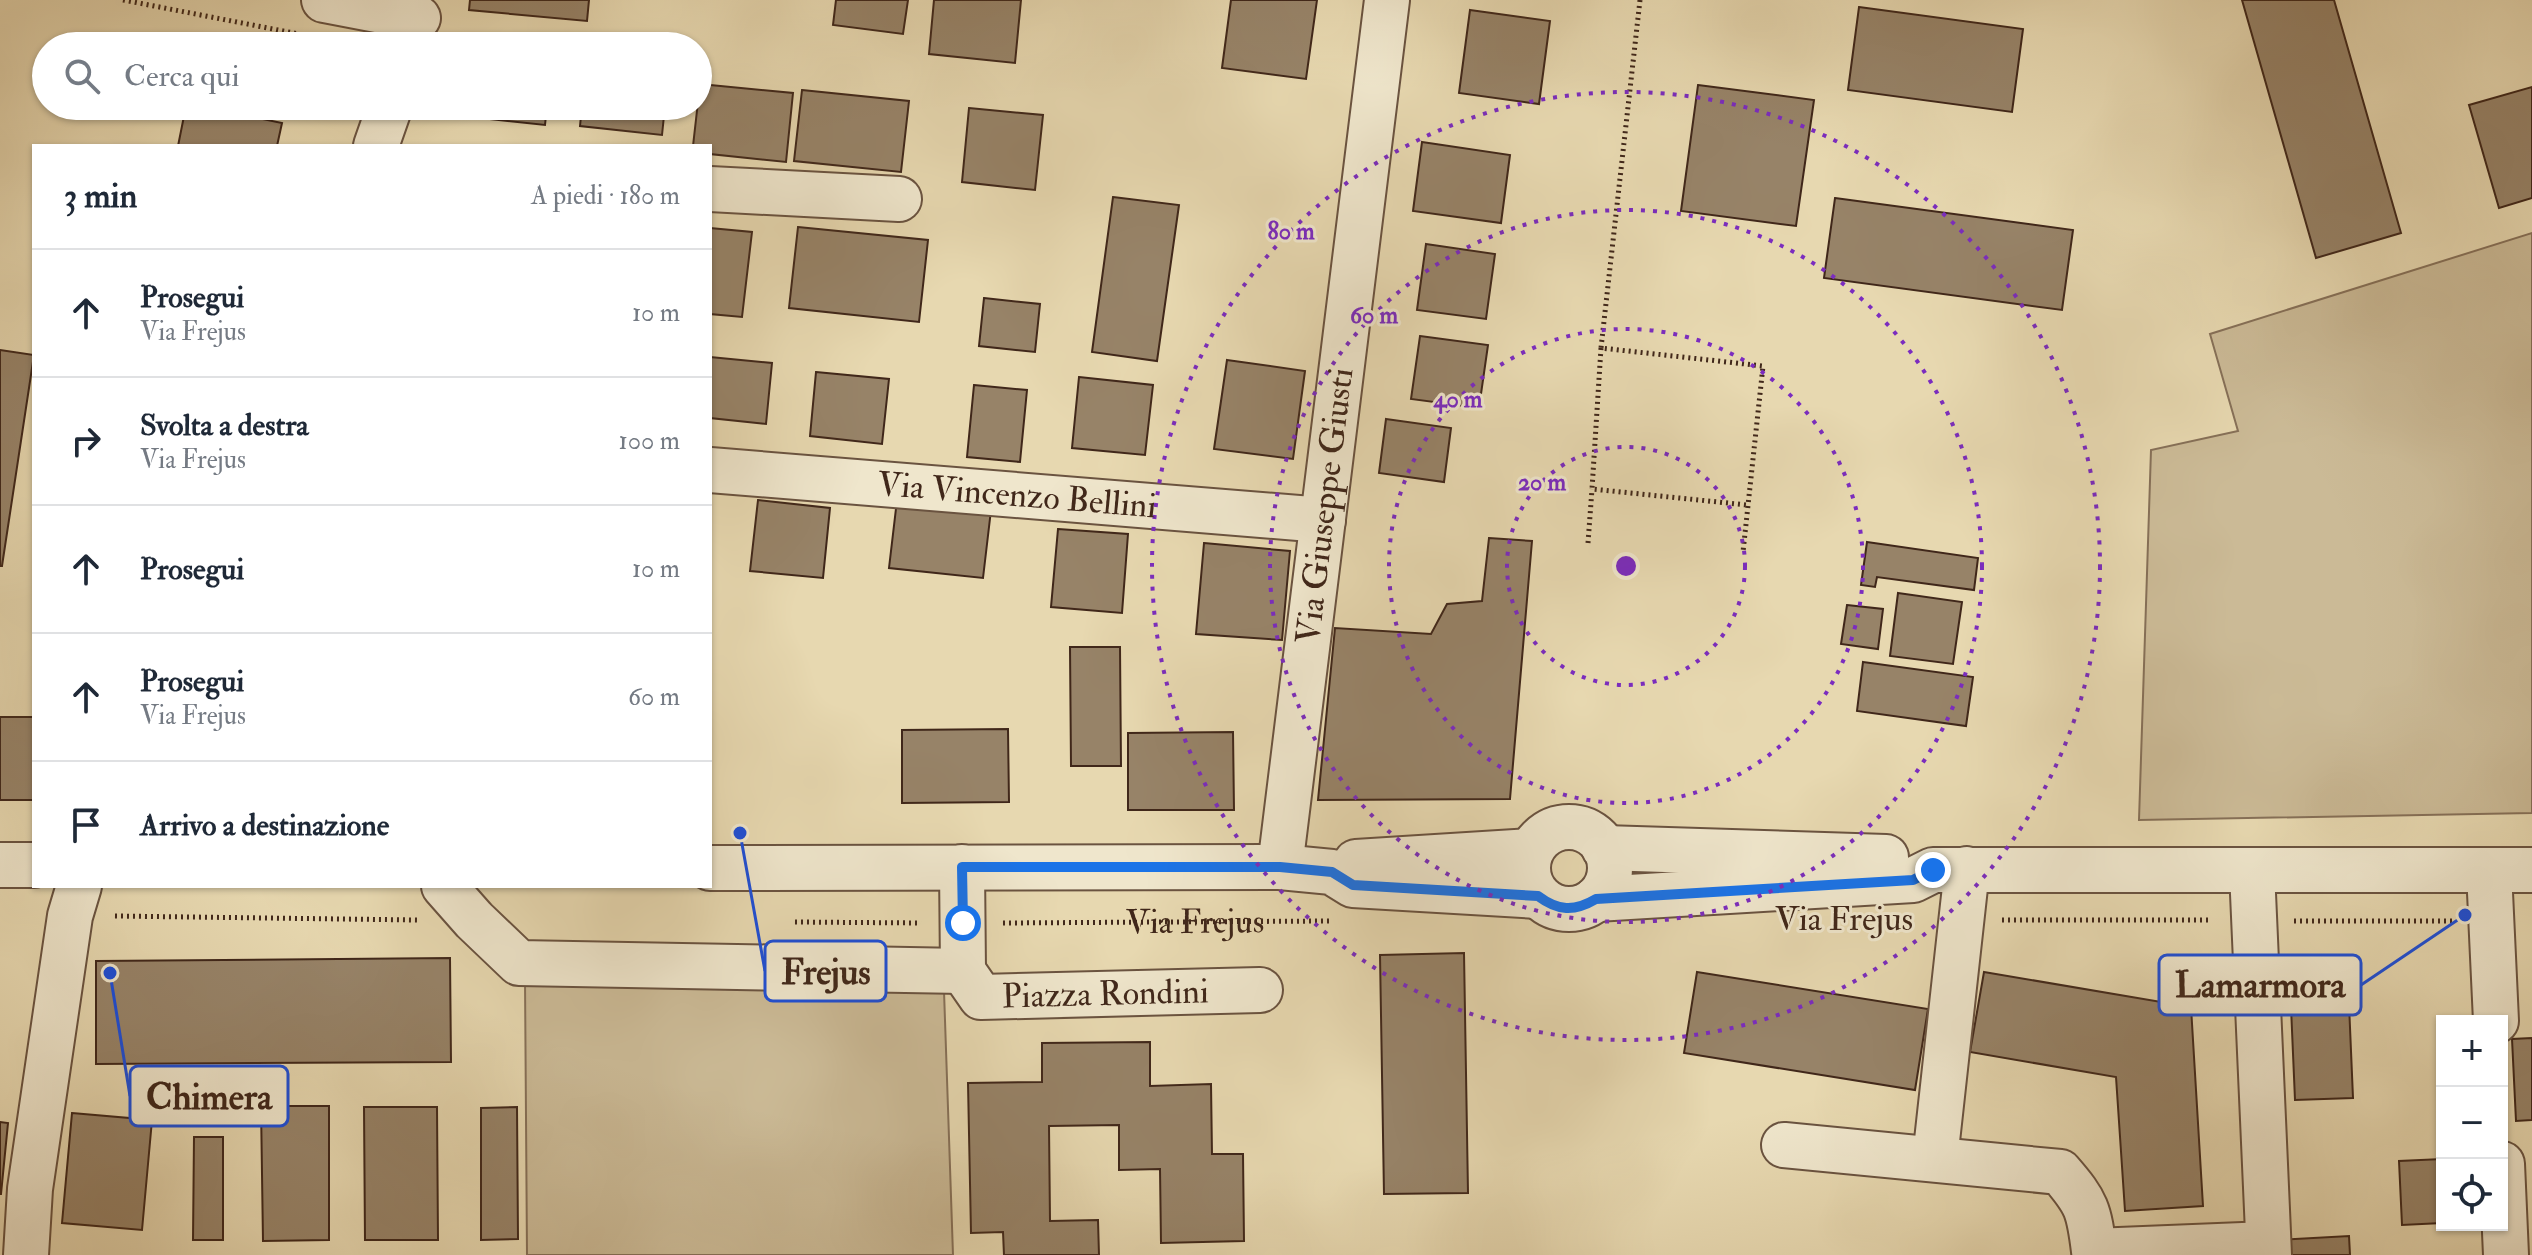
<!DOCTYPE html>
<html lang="it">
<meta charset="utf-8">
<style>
body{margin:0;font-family:"IM FELL Double Pica",serif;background:#f2f2f3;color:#1f2937}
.controls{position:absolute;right:24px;bottom:24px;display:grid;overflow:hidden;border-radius:0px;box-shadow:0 2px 6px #0004}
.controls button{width:72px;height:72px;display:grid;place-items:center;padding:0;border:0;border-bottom:2px solid #e0e1e3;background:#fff;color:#1f2937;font:40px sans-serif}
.stop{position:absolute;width:24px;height:24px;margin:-18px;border:6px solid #1a73e8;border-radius:50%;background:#fff}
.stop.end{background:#1a73e8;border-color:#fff;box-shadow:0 2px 8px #0008}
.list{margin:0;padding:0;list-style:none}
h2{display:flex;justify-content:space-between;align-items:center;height:104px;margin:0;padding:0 32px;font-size:34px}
h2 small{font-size:26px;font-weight:400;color:#747a83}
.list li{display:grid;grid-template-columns:52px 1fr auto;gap:24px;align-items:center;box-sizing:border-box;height:128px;padding:0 32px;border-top:2px solid #e0e1e3}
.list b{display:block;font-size:30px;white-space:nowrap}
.list p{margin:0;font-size:26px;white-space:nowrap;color:#747a83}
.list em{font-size:26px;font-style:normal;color:#747a83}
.icon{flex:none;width:44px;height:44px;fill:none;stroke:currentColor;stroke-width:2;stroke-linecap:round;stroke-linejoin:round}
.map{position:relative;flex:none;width:2532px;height:1255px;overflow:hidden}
.search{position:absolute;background:#fff;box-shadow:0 2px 6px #0004;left:32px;top:32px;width:680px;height:88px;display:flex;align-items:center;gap:20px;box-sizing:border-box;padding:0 28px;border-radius:44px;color:#747a83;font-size:30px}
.panel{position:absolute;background:#fff;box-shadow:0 2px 6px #0004;left:32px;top:144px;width:680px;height:744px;border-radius:0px}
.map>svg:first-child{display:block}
.green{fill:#cbba96;stroke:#867058;stroke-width:2}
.building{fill:#978368;stroke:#40271a;stroke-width:2}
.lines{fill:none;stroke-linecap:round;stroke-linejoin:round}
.minor-casing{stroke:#6a5340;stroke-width:48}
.path{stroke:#40271a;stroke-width:5;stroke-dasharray:2 4;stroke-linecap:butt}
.minor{stroke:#efe6cc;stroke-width:44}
.route{stroke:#1a73e8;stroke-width:10}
.ring{fill:none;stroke:#7b2cbf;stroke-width:4;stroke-dasharray:4 8}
.labels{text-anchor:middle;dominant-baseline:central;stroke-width:6;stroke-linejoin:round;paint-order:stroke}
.street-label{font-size:34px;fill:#40271a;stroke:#efe6cc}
.centre{fill:#7b2cbf;stroke:#efe6cc;stroke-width:4}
.ring-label{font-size:24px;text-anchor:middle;font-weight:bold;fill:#7b2cbf;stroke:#efe6cc;stroke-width:6;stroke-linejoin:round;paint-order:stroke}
.leader{fill:none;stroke:#1d4ed8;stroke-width:3}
.callout-dot{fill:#1d4ed8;stroke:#efe6cc;stroke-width:3}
.callout{fill:#efe6cc;stroke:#1d4ed8;stroke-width:3}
.callout-label{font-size:36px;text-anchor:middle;font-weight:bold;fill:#40271a}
</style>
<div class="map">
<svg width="2532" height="1255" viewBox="0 0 2532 1255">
<rect width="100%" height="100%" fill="#e7d8b0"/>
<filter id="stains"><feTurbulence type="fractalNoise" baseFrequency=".0025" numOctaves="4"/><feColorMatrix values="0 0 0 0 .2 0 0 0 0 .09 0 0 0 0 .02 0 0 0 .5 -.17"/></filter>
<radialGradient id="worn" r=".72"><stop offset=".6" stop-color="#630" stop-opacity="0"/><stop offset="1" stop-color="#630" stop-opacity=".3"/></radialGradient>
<!-- green -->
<g class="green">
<polygon points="2532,233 2532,813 2139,820 2151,450 2238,431 2210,334"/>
<polygon points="525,980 944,991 953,1255 527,1255"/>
</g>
<!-- building -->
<g class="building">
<polygon points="470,0 589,0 587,21 469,10"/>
<polygon points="836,0 908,0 903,34 833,25"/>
<polygon points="934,0 1021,0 1015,63 929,54"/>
<polygon points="1231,0 1317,0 1306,79 1222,68"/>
<polygon points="2242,0 2334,0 2401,233 2316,258"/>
<polygon points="1859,7 2023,29 2012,112 1848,90"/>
<polygon points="1470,10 1550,21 1539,104 1459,93"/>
<polygon points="700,84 793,93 786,162 710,154 710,146 693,146"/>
<polygon points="1698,85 1814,100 1796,226 1681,211"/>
<polygon points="2532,87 2532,198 2499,208 2469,105"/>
<polygon points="802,90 909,101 901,172 794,161"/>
<polygon points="186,106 198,106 282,123 277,146 178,146"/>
<polygon points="464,106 547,106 545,125 463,116"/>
<polygon points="582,106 665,106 662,135 580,126"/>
<polygon points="969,108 1043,115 1035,190 962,182"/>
<polygon points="1422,142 1510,155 1501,223 1413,211"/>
<polygon points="1113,197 1179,205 1157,361 1092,352"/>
<polygon points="1835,198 2073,230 2062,310 1824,278"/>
<polygon points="798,227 928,240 919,322 789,308"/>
<polygon points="710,228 752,232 742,317 710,314"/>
<polygon points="1426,244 1495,254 1486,319 1417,310"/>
<polygon points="984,298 1040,304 1035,352 979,346"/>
<polygon points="1420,336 1488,345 1479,408 1411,399"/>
<polygon points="0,350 34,355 2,566 0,566"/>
<polygon points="710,357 772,363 766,424 710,418"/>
<polygon points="1227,360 1305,371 1293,459 1214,449"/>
<polygon points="816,372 889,379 882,444 810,436"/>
<polygon points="1079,377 1153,385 1145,455 1072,448"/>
<polygon points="974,385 1027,390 1020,462 967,457"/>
<polygon points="1386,419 1451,428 1444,482 1379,473"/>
<polygon points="758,500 830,508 823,578 750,571"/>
<polygon points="897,500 991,510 983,578 889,568"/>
<polygon points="1058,529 1128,534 1122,613 1051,607"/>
<polygon points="1489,538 1532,541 1510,799 1318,800 1335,628 1431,634 1447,604 1482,601"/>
<polygon points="1867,542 1978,558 1974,590 1877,577 1875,587 1861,585"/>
<polygon points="1204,543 1290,551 1282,640 1196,634"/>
<polygon points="1898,593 1962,602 1953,664 1890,656"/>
<polygon points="1847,605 1883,609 1878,649 1841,644"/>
<polygon points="1070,647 1120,647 1121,766 1071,766"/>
<polygon points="1863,662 1973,677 1966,726 1857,711"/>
<rect x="0" y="717" width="34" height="83"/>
<polygon points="1008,729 1009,802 902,803 902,730"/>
<polygon points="1233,732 1234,810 1128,810 1128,733"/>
<polygon points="1464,953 1468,1193 1384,1194 1380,955"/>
<polygon points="450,958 451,1062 96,1064 96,961"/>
<polygon points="1697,972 1928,1009 1915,1090 1684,1053"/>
<polygon points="1984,972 2191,1007 2203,1206 2125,1211 2116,1077 1970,1052"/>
<polygon points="2349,1004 2353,1098 2295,1100 2291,1007"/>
<polygon points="2532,1038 2532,1120 2516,1121 2512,1039"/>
<polygon points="1150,1042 1150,1086 1211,1084 1212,1154 1243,1154 1244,1241 1161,1243 1160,1169 1119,1170 1119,1125 1049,1126 1050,1221 1098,1220 1099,1255 1004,1255 1003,1232 971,1233 968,1083 1042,1082 1042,1043"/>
<polygon points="261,1106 329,1106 329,1240 263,1241"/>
<polygon points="364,1107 437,1107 438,1240 365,1240"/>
<polygon points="517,1107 518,1239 481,1240 481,1108"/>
<polygon points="72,1113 152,1120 142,1230 62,1223"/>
<polygon points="0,1122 8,1123 1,1194 0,1194"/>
<polygon points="194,1137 223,1137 223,1240 193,1240"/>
<polygon points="2442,1159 2442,1223 2402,1225 2399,1161"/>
<polygon points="2349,1236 2350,1255 2280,1255 2279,1240"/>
</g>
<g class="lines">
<!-- minor casing -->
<g class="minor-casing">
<g id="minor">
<polyline points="324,0 418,18"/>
<polyline points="376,146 390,106"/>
<polyline points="710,189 899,199"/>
<path id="s2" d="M710 470 1323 520"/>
<circle cx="1569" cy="868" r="41"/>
<polyline points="1604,848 1886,857"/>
<polyline points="1356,862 1531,851"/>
<polyline points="0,865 34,865"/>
<polyline points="962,867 963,971"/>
<path id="s3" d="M1280 867 1387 0"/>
<polyline points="710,868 1280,867 1332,872 1353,885 1538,896"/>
<polyline points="2252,871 2269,1255"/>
<polyline points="2489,871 2496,1021"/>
<polyline points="444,886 474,920 519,963 963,971"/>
<polyline points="1596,899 1913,880 1933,870 2532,870"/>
<path id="s4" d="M963 971 981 997 1260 990"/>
<path d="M1784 1145 2060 1172C2087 1203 2089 1210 2094 1251L2268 1244"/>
<polyline points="1935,1159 1967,869"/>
<polyline points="2502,1164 2506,1255"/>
<polyline points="26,1255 30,1189 70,916 79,886"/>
</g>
</g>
<!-- path -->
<g class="path">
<polyline points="123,0 299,34"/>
<polyline points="1640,0 1601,348 1763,366 1743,552"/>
<polyline points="1601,348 1592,489 1747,505"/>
<polyline points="1588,543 1592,489"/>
<polyline points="115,916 417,920"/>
<polyline points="2002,920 2212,920"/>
<polyline points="2294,921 2452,921"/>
<polyline points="795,922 921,923"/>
<path id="s1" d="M1003 923 1329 921"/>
</g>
<!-- minor -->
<use href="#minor" class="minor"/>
</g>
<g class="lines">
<!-- route -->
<path class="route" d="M963 923 962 867H1280L1332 872 1353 885 1538 896C1558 911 1574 912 1596 899L1913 880 1933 870"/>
</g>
<!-- distance rings -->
<g class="ring">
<circle cx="1626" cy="566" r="119"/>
<circle cx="1626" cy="566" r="237"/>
<circle cx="1626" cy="566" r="356"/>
<circle cx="1626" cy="566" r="474"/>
</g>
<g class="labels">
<!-- street labels -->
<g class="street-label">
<text stroke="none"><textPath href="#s2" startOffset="308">Via Vincenzo Bellini</textPath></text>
<text stroke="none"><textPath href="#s3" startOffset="364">Via Giuseppe Giusti</textPath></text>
<text x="1844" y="919">Via Frejus</text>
<text stroke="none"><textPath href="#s1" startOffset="192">Via Frejus</textPath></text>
<text stroke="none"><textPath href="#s4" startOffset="156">Piazza Rondini</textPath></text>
</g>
</g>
<circle cx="1626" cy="566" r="12" class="centre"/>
<g class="ring-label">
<text x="1291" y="239">80 m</text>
<text x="1374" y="323">60 m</text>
<text x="1458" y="407">40 m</text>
<text x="1542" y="490">20 m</text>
</g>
<!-- callouts -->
<path class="leader" d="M740 833L765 971M2465 915L2361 985M110 973L130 1096"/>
<g class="callout-dot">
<circle cx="740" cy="833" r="8"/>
<circle cx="2465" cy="915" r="8"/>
<circle cx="110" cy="973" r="8"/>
</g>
<g class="callout">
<rect x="765" y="941" width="121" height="60" rx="8"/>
<rect x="2159" y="955" width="202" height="60" rx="8"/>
<rect x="130" y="1066" width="158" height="60" rx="8"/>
</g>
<g class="callout-label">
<text x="826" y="984">Frejus</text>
<text x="2260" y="997">Lamarmora</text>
<text x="209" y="1109">Chimera</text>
</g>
<rect width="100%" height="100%" filter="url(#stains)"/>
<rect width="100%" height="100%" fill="url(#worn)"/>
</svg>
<div class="controls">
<button>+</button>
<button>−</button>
<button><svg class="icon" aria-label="locate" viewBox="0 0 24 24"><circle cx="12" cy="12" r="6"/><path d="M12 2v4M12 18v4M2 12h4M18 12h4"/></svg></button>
</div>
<div class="stop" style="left:963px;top:923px"></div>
<div class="stop end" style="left:1933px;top:870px"></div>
<div class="search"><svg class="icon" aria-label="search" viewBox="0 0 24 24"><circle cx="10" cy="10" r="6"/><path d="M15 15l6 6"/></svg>Cerca qui</div>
<section class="panel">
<h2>3 min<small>A piedi · 180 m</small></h2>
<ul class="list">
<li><svg class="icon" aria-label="ahead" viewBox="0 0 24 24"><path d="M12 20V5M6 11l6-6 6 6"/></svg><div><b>Prosegui</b><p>Via Frejus</p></div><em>10 m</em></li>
<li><svg class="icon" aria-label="right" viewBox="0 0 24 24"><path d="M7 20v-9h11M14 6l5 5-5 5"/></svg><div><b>Svolta a destra</b><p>Via Frejus</p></div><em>100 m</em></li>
<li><svg class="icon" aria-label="ahead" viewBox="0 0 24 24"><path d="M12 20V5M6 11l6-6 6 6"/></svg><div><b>Prosegui</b></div><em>10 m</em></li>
<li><svg class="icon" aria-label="ahead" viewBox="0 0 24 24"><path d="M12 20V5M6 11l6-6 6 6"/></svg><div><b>Prosegui</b><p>Via Frejus</p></div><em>60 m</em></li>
<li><svg class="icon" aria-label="arrive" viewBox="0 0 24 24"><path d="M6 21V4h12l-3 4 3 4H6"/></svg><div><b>Arrivo a destinazione</b></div></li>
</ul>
</section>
</div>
